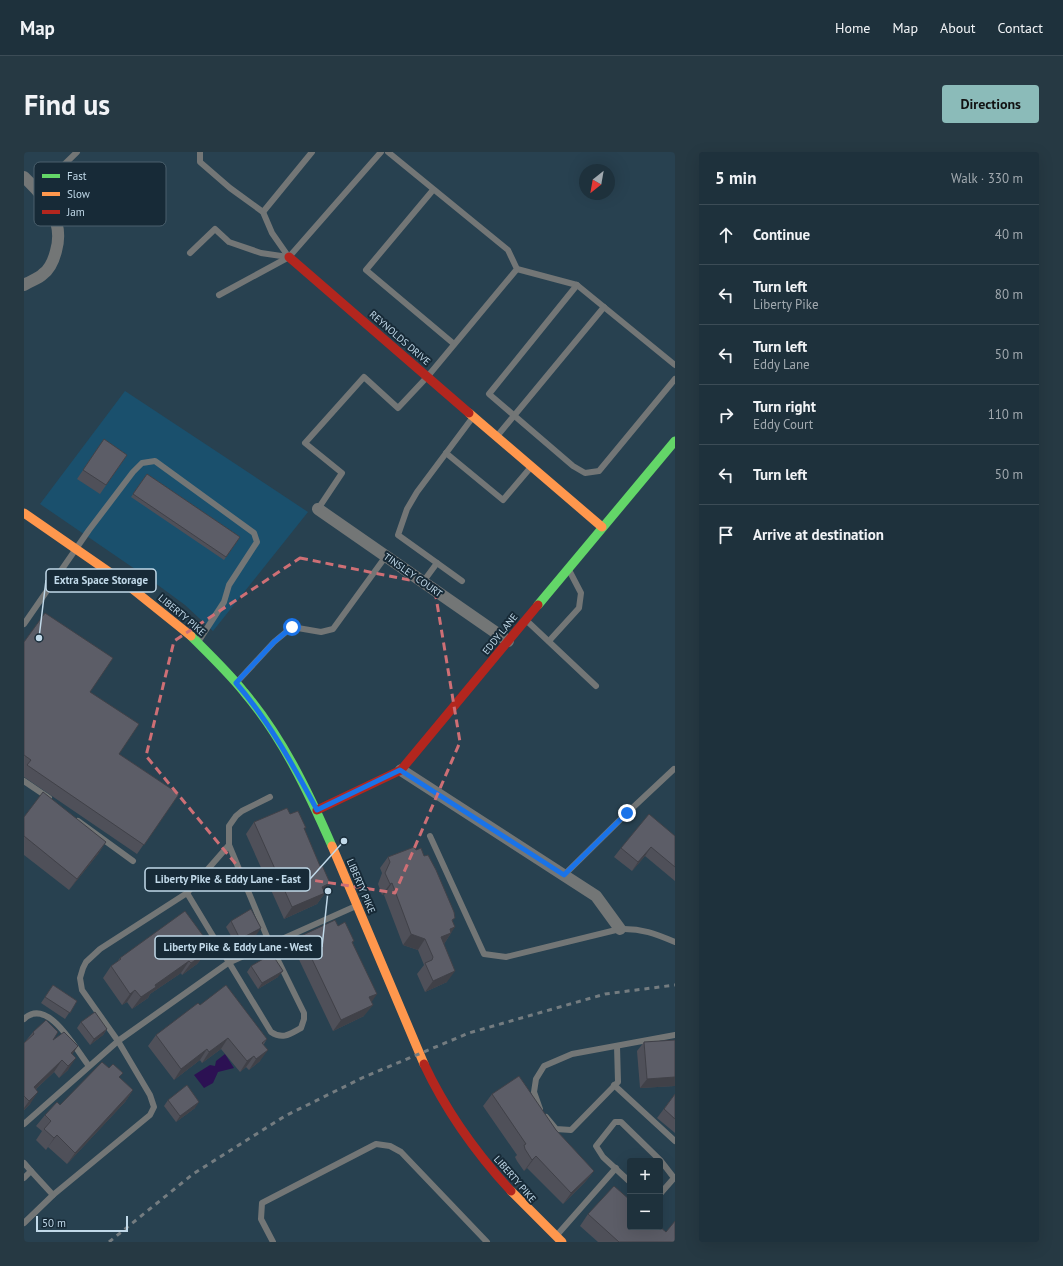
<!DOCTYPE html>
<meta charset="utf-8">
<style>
body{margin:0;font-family:"PT Sans",sans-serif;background:#263943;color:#f1f3f6}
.controls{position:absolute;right:12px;bottom:12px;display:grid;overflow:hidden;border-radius:4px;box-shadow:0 4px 16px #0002}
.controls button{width:36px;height:36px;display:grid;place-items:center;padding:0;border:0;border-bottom:1px solid #3c4c56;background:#1e313c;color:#f1f3f6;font:20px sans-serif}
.compass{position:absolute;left:555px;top:12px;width:36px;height:36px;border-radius:50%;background:#1e313c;box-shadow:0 4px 16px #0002;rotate:211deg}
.scale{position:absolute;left:12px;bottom:10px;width:92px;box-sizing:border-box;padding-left:4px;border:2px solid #c1d9e9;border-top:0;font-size:11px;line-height:14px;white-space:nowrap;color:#c1d9e9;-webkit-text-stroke:3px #172a37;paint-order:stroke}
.stop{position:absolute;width:12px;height:12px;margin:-9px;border:3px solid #1a73e8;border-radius:50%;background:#fff}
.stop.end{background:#1a73e8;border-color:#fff;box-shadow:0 1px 4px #0008}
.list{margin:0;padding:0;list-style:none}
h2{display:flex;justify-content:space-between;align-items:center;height:52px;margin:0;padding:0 16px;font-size:17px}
h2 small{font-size:13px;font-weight:400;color:#a1a9af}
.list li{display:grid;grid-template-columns:26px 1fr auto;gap:12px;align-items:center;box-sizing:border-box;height:60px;padding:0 16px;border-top:1px solid #3c4c56}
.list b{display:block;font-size:15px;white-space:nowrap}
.list p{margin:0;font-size:13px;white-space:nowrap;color:#a1a9af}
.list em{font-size:13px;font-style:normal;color:#a1a9af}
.icon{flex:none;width:22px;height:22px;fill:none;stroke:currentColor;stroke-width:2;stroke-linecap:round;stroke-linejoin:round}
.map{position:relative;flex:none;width:651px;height:1090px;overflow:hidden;border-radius:4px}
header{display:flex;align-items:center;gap:24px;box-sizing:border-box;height:56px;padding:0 20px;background:#1e313c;border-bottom:1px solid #3c4c56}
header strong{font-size:19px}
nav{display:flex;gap:22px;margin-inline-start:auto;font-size:14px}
.intro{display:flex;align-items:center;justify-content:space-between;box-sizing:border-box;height:96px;padding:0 24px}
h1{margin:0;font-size:28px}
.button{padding:10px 18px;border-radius:4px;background:#8bbbb9;color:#111;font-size:14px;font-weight:700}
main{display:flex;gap:24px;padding:0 24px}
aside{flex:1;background:#1e313c;border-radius:4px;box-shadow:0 4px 16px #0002}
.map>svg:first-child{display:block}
.built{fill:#1a506d}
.water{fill:#2c1153}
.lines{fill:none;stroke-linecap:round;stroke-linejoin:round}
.lane{stroke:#737676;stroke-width:6}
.street{stroke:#737676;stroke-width:12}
.fast{stroke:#63d668;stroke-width:9}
.slow{stroke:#ff974d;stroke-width:9}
.jam{stroke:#b3261e;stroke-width:9}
.rail{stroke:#747c80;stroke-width:3;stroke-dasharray:5 5;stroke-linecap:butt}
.wall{fill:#4f5059}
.shaded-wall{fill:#404148}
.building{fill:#5c5d67;stroke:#404148}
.route{stroke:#1a73e8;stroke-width:5}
.marked{fill:none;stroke:#ce6f75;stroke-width:3;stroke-dasharray:8 5;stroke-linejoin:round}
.labels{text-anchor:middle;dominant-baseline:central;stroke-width:4;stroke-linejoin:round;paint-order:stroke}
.street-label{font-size:10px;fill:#c1d9e9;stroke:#172a37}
.key{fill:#172a37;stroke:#4a5f6c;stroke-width:1}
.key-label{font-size:11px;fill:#c1d9e9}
.leader{fill:none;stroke:#c1d9e9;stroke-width:1.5}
.callout-dot{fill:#c1d9e9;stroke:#172a37;stroke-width:1.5}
.callout{fill:#172a37;stroke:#c1d9e9;stroke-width:1.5}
.callout-label{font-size:11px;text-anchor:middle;font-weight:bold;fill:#c1d9e9}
</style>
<header>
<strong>Map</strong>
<nav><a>Home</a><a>Map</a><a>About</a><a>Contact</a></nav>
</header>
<div class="intro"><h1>Find us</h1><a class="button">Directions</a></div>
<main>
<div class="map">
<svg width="651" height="1090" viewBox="0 0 651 1090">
<rect width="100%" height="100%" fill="#284150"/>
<!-- built -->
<polygon class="built" points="101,239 284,360 189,479 161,453 127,428 16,352"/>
<!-- water -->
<polygon class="water" points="201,902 210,916 194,920 189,931 180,936 170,923 186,913 191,914 192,909"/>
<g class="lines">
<!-- lane -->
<g class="lane">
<polyline points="176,0 176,10 206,36 239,60 248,81 264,104"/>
<polyline points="14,38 53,0"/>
<polyline points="409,38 342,118 430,192"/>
<polyline points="239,60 288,0"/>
<polyline points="166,101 191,77 205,90 237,101 264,105"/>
<polyline points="493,117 553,133 651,213"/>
<polyline points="553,133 465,242 549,314 561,321 575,319 651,227"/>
<polyline points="195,143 265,105 357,0"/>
<polyline points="474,283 580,155"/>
<polyline points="422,301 479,348 507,315"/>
<polyline points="294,357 318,321 281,291 340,225 374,256 404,224 493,117 484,98 364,0"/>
<polyline points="413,411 438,429"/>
<polyline points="399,430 413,411 374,383 383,357 393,340 449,265"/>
<polyline points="503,469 572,534"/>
<polyline points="0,472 65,378 109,320 118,311 131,309 230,381 233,390 205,433 200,450 174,490"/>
<polyline points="525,489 555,456 557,441 545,418"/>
<polyline points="213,530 250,490 268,475 297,480 309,477 362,404"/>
<polyline points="0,629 25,646"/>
<polyline points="54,669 109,709"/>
<path d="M406 684 460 802 482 805 596 777C617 776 632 782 651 790"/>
<polyline points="540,723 603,661 650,617"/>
<path d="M163 741 247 880C259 888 266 882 277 876L280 867V861L246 792 205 693"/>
<path d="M0 867C24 844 52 898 65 914"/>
<polyline points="590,933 651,989"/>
<polyline points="516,957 510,940 512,927 520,914 548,902 651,883"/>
<polyline points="522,965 532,977 547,978 594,930 593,894"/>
<polyline points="0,972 94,889 204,811 332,754"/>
<polyline points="0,1011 7,1019 0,1026"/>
<polyline points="7,1019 29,1043 126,963 130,955 126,943 94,889 58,838 56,826 59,816 62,810 76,797 163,741 205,693 205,674 212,664 218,659 246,645"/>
<polyline points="606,1030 579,1005 572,994 591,970 597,970 637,1009 650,1026 636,1042"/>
<polyline points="0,1071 29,1043"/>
<polyline points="533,1083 592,1016"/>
<polyline points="249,1090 237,1067 238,1051 352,992 366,994 377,1000 463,1090"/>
</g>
<!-- street -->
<g class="street">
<path d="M0 25C21 45 41 68 32 99 30 107 26 117 19 122 14 127 6 129 0 133"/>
<polyline points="294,357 484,489"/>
<polyline points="377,618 572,744 596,777"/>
</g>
<!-- fast -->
<g class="fast">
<polyline points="514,453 651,289"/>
<path d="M167 484C185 502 204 520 220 540 258 585 284 639 308 694"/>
</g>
<!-- slow -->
<g class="slow">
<polyline points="445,261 578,375"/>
<polyline points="0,361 101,431 167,484"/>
<polyline points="308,694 400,912"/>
<polyline points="487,1039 538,1090"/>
</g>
<!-- jam -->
<g class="jam">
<polyline points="265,105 445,261"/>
<polyline points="293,658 377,618 514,453"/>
<path d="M400 912C422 959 452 1001 487 1039"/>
</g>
<!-- rail -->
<polyline class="rail" points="85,1090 169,1022 261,964 340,925 445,881 581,842 651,833"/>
</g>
<!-- wall -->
<g class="wall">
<polygon points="80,287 103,303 76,342 53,327"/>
<polygon points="123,322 216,385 200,408 107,345"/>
<polygon points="0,490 66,540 95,602 155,642 113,702 0,625"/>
<polygon points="266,662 280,678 296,714 306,731 300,740 301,741 293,752 260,767 222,682 230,670"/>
<polygon points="0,665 82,690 74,702 45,738 0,703"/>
<polygon points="651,684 651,729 621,704 608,719 590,705 597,696"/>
<polygon points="392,698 400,704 429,769 427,781 420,792 423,830 401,840 393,822 400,813 394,798 379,793 360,743 358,743 354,732 358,721 356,716 364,705"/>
<polygon points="207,769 233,782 212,793 202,775"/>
<polygon points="314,774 329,791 340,864 309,879 269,795 277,784"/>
<polygon points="178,795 182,801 173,812 158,823 157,821 126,842 124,846 108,857 103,850 98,853 79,826 87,814 92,811 96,806"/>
<polygon points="227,814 254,825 234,837 223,820"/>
<polygon points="29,833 53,849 41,867 17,851"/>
<polygon points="176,853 243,887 240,892 236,909 225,918 222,915 216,920 197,897 178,911 176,908 150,928 124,894 132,883"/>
<polygon points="57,870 83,877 79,883 66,893 53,876"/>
<polygon points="9,880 29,888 48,902 44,918 35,926 30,920 12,937 6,952 0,958 0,891"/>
<polygon points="651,888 651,934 616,936 613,899 620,890"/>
<polygon points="96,926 109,938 101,950 43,1012 24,995 22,998 12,988 18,979 12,974 21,963 36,953"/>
<polygon points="468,942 532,978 570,1019 561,1030 539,1052 503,1016 500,1019 493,1009 491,1005 493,1003 459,954"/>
<polygon points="651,942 651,981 633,966"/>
<polygon points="144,948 171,956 152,970 140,954"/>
<polygon points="564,1062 642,1080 651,1090 574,1090 556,1074"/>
</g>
<!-- shaded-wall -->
<g class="shaded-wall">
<polygon points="82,690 74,702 45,738 53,727"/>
<polygon points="627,695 621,704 608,719 614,710"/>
<polygon points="306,731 299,741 301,741 293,752 260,767 268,755 298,735"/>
<polygon points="368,731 360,743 358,743 366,732"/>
<polygon points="431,775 427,781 420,792 417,785 426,777"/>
<polygon points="237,776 233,782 212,793 216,787"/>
<polygon points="387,782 401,787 394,798 379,793"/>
<polygon points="183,789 174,800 176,793"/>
<polygon points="182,801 173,812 158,823 167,811"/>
<polygon points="165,809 157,821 126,842 124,846 108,857 117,845 131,833"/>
<polygon points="259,819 254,825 234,837 238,831"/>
<polygon points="431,819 423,830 401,840 409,829"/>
<polygon points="111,838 103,850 98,853 106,842"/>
<polygon points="353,842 345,854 345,845"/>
<polygon points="349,853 340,864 309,879 317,868"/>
<polygon points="83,877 79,883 66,893 70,887"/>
<polygon points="204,886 197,897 178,911 185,900"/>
<polygon points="54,894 46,906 47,901"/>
<polygon points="183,897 176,908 150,928 157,917"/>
<polygon points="244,898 236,909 225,918 232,907"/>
<polygon points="230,904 222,915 216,920 223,909"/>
<polygon points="52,906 44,918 35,926 44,914"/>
<polygon points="38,908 30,920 1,947 10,935"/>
<polygon points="651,925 651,934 616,936 623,927"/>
<polygon points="109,938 101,950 43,1012 51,1001"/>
<polygon points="14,940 6,952 0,958 0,956 5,949"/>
<polygon points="175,950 171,956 152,970 156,964"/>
<polygon points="33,983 24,995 22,998 30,986"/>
<polygon points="512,1004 503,1016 500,1019 508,1008"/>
<polygon points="570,1019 561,1030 539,1052 547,1041"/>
</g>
<!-- building -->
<g class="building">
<polygon points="80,287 103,303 82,333 59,318"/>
<polygon points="123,322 216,385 202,405 109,342"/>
<polygon points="21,461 89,506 66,540 115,572 95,602 155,642 120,693 3,613 7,608 0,603 0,490"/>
<polygon points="19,640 82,690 53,727 0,684 0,665"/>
<polygon points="263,656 266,662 274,659 282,676 280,676 296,714 298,713 306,731 298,735 301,741 268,755 230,670"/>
<polygon points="625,662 651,684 651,715 627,695 614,710 597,696"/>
<polygon points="390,695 392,698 397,696 400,704 404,703 412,718 430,760 431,766 428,768 431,775 426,777 427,781 417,785 431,819 409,829 401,811 408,808 409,805 401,787 387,782 368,731 366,732 361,721 366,710 364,705"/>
<polygon points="227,757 237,776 216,787 207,769"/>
<polygon points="161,759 183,789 176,793 182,801 167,811 165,809 131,833 132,835 117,845 111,838 106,842 87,814 97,807 96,806"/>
<polygon points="311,768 314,774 321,770 330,789 328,790 353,842 345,845 349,853 317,868 277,784"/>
<polygon points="248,802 259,819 238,831 227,814"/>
<polygon points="29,833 53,849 46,861 21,845"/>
<polygon points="202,833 243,887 238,891 244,898 232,907 230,904 223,909 204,886 185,900 183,897 157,917 132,883 174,851 176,853"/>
<polygon points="71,860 83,877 70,887 57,870"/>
<polygon points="22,868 34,880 29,888 40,880 54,894 47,901 52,906 44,914 38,908 10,935 14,940 5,949 0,944 0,891 10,882 9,880"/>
<polygon points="651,888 651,925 623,927 620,890"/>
<polygon points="78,910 85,916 89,912 99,921 95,925 109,938 51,1001 33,983 30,986 20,977 27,969 21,963 33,950 36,953"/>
<polygon points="495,924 532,978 570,1019 547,1041 512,1004 508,1008 501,997 500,993 502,992 468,942"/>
<polygon points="163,933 175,950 156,964 144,948"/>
<polygon points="651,942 651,967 640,957"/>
<polygon points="590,1034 606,1048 606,1075 636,1075 642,1080 651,1069 651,1090 595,1090 564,1062"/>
</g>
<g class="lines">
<!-- route -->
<path class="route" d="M268 475 250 490 212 531C245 569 269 613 293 658L376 618 540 723 603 661"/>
</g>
<!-- marked area -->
<path class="marked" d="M276 406 410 433 436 590 371 741 216 717 122 604 150 489Z"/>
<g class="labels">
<!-- street labels -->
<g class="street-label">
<text transform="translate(376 186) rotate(41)">REYNOLDS DRIVE</text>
<text transform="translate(389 423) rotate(35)">TINSLEY COURT</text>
<text transform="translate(158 463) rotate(40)">LIBERTY PIKE</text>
<text transform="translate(476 482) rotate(-51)">EDDY LANE</text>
<text transform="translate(337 734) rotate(67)">LIBERTY PIKE</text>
<text transform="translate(491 1027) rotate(49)">LIBERTY PIKE</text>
</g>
</g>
<!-- legend -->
<rect x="10" y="10" width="132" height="64" rx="6" class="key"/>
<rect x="18" y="22" width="18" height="4" fill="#63d668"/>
<rect x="18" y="40" width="18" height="4" fill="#ff974d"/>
<rect x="18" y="58" width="18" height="4" fill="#b3261e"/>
<g class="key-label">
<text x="43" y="28">Fast</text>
<text x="43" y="46">Slow</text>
<text x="43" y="64">Jam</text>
</g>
<!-- callouts -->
<path class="leader" d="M15 486L22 428M320 689L286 727M304 739L298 795"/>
<g class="callout-dot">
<circle cx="15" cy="486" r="4"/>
<circle cx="320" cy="689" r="4"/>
<circle cx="304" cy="739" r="4"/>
</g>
<g class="callout">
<rect x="22" y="417" width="110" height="23" rx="4"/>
<rect x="121" y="716" width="165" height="23" rx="4"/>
<rect x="131" y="784" width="167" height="23" rx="4"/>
</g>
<g class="callout-label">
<text x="77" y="432">Extra Space Storage</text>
<text x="204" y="731">Liberty Pike &amp; Eddy Lane - East</text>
<text x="214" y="799">Liberty Pike &amp; Eddy Lane - West</text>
</g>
</svg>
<div class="controls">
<button>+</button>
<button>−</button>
</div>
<svg class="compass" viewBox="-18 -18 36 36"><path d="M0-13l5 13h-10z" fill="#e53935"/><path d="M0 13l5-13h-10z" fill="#a1a9af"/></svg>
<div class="scale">50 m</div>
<div class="stop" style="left:268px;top:475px"></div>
<div class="stop end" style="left:603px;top:661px"></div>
</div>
<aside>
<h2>5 min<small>Walk · 330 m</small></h2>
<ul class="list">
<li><svg class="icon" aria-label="ahead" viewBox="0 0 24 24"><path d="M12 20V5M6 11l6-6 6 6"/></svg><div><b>Continue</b></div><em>40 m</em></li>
<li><svg class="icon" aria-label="left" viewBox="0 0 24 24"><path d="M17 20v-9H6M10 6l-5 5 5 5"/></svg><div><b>Turn left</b><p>Liberty Pike</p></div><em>80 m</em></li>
<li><svg class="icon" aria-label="left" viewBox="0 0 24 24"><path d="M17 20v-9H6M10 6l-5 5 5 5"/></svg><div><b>Turn left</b><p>Eddy Lane</p></div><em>50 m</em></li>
<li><svg class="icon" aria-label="right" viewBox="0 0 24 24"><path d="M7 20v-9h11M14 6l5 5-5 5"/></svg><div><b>Turn right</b><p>Eddy Court</p></div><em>110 m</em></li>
<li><svg class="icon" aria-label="left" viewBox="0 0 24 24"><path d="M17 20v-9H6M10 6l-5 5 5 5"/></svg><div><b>Turn left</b></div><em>50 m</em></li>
<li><svg class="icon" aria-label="arrive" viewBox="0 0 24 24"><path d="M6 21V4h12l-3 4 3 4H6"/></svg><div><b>Arrive at destination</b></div></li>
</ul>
</aside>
</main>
